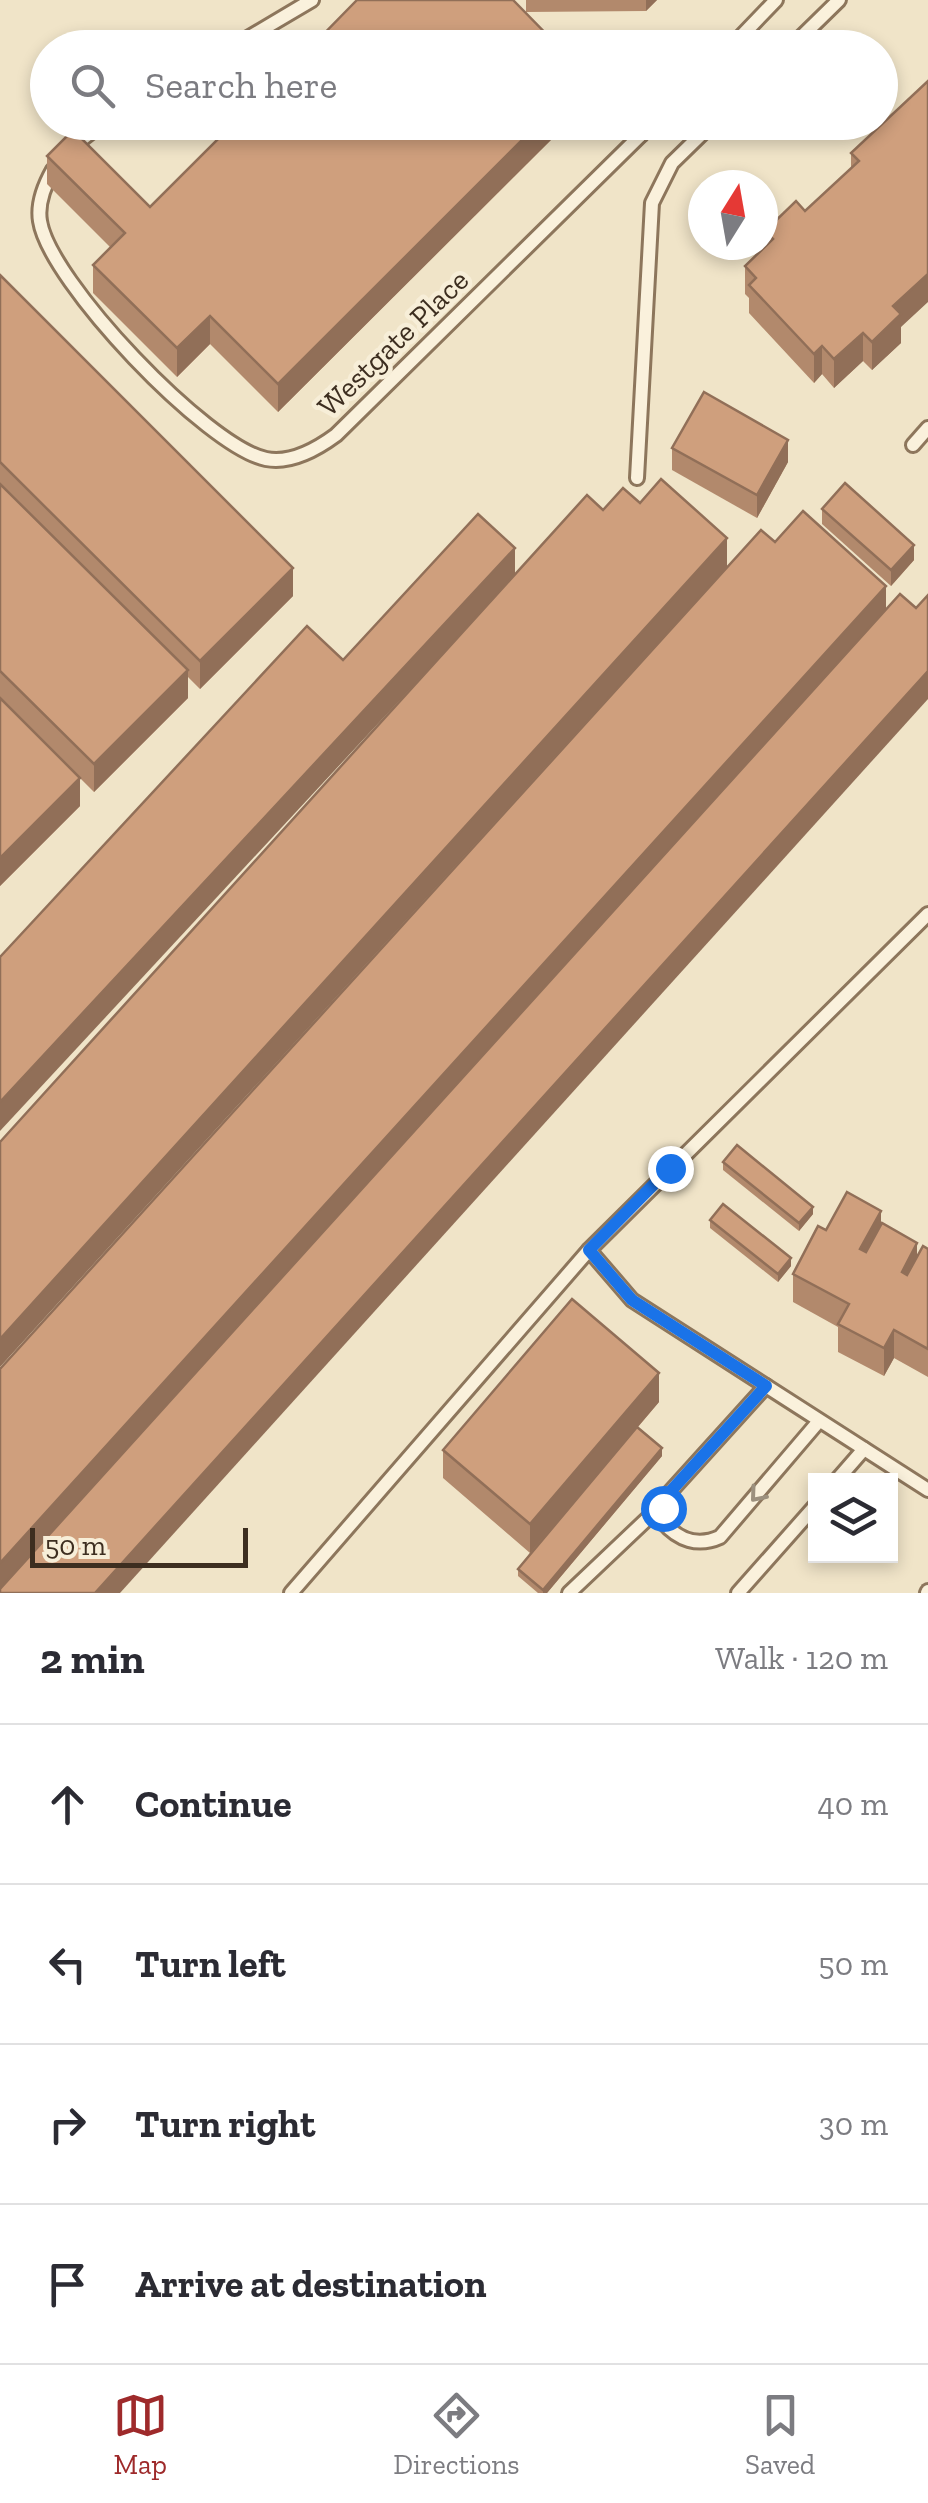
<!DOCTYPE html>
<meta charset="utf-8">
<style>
body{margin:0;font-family:"Zilla Slab",serif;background:#f7f7f7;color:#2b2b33}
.controls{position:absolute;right:30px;bottom:30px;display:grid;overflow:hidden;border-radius:0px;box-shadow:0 5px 15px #0003}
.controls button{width:90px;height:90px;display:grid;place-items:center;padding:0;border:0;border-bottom:2px solid #e1e1e2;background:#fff;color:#2b2b33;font:50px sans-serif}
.compass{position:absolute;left:688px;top:170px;width:90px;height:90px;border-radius:50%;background:#fff;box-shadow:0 5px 15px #0003;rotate:11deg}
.scale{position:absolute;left:30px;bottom:25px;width:218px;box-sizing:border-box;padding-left:10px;border:5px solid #3d2e20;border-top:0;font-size:28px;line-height:35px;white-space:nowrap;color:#3d2e20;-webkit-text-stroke:8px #f7eed8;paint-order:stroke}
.stop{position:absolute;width:30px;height:30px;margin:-22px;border:8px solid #1a73e8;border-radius:50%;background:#fff}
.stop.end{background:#1a73e8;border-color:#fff;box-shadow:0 2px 10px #0008}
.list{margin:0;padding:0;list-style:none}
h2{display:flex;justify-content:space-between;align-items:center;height:130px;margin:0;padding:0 40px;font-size:42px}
h2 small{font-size:32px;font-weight:400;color:#7c7c81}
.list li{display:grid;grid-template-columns:65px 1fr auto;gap:30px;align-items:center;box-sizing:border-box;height:160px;padding:0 40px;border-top:2px solid #e1e1e2}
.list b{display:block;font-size:38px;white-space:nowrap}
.list em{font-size:32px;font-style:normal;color:#7c7c81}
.icon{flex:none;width:55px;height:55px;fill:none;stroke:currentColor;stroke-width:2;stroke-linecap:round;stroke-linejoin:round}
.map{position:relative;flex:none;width:928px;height:1593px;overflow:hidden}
.search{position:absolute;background:#fff;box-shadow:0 5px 15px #0003;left:30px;right:30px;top:30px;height:110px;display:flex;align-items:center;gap:25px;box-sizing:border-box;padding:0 35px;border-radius:55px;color:#7c7c81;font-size:38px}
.sheet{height:770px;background:#fff}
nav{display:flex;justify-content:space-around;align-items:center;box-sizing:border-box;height:140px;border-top:2px solid #e1e1e2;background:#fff;font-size:28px;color:#7c7c81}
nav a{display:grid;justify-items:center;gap:5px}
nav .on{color:#9e2a2b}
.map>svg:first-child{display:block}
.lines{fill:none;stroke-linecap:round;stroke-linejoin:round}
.lane-casing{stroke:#8d765c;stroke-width:18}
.lane{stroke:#faf1dc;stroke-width:12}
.wall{fill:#b2896c}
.shaded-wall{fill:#916f58}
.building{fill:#cf9f7d;stroke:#916f58;stroke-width:2.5}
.oneway{stroke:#9c907e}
.route{stroke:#1a73e8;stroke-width:12}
.labels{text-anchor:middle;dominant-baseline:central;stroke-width:9;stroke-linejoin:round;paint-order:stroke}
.street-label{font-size:30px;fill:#3d2e20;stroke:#f7eed8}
</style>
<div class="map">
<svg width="928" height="1593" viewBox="0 0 928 1593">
<rect width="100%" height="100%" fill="#f0e4c8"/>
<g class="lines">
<!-- lane casing -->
<g class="lane-casing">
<g id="lane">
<polyline points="231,48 312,0"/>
<polyline points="730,48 776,0"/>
<polyline points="790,48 839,0"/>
<polyline points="628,122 641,135"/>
<polyline points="72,147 104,122"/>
<path d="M53 170C44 186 37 203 40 221 49 281 207 447 266 459 291 464 317 449 336 435L654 122"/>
<polyline points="913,445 928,428"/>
<polyline points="637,478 652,203 672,163 714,122"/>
<polyline points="928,914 589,1250 632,1300 928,1490"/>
<path d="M766 1386 670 1492 663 1522C678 1540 698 1547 720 1537L819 1421"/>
<polyline points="837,1480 864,1449"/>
<polyline points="291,1593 589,1250"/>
<polyline points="569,1593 665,1502"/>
<polyline points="738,1593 816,1505"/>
<polyline points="927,1593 928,1591"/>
</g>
</g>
<!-- lane -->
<use href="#lane" class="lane"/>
</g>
<!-- wall -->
<g class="wall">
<polygon points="526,0 657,0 646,11 526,12"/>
<polygon points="928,81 901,327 901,343 872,370 863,361 834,388 822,374 814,383 749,313 749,298 745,294 745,266 765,247 765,231 805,211 851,169 851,153"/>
<polygon points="561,122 561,130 278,412 210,344 177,377 93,293 93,265 110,247 47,184 47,156 150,207"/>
<polygon points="0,275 293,596 200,689 188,677 188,698 94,792 80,778 80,806 0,886"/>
<polygon points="672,448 788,462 757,518 672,470"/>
<polygon points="822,509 914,560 891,586 822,524"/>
<polygon points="723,1162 813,1214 799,1231 723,1170"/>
<polygon points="710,1220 791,1266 778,1282 710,1228"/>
<polygon points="881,1224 917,1256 928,1249 928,1377 894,1358 884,1376 838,1352 838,1327 793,1302 793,1274 826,1230"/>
<polygon points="659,1402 638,1427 662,1456 547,1593 538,1593 518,1576 518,1569 530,1553 443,1478 443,1450"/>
</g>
<!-- shaded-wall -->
<g class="shaded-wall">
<polygon points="646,0 657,0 646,11"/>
<polygon points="540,122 561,122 561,130 278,412 278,384"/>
<polygon points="928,274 928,302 901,327 901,343 872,370 872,342 893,306"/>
<polygon points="210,316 210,344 177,377 177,348"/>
<polygon points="863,333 863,361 834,388 834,359"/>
<polygon points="822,346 822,374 814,383 814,354"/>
<polygon points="788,440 788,462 757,518 757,495"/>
<polygon points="727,538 727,567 0,1367 0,1339"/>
<polygon points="914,545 914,560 891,586 891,570"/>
<polygon points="515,548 515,576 0,1131 0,1102"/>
<polygon points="293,568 293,596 200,689 200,661"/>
<polygon points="886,586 886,615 0,1591 0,1563"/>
<polygon points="188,670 188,698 94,792 94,764"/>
<polygon points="928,671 928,699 120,1593 95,1593"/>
<polygon points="80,778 80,806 0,886 0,858"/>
<polygon points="813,1207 813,1214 799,1231 799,1223"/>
<polygon points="881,1211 881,1240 860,1278 860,1249"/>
<polygon points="917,1243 917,1271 902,1300 902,1272"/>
<polygon points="791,1258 791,1266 778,1282 778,1274"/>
<polygon points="894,1330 894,1358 884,1376 884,1348"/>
<polygon points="659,1373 659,1402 530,1553 530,1524"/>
<polygon points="662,1448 662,1456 547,1593 543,1593 543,1590"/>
</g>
<!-- building -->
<g class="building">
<polygon points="357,0 513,0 560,48 310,48"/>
<polygon points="928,81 928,274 893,306 901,314 872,342 863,333 834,359 822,346 814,354 749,285 756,278 745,266 773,239 765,231 796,201 805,211 859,161 851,153"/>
<polygon points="235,122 540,122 278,384 210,316 177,348 93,265 125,233 47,156 73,130 150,207"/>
<polygon points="0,275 293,568 200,661 0,462"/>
<polygon points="704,392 788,440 757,495 672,448"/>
<polygon points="661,479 727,538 0,1339 0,1142 587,495 603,510 623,488 640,503"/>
<polygon points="845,483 914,545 891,570 822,509"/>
<polygon points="0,484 188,670 94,764 0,671"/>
<polygon points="803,511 886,586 0,1563 0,1369 761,530 775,542"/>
<polygon points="478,514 515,548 0,1102 0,957 307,626 343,660"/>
<polygon points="900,594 916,608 928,595 928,671 95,1593 0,1593 0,1589"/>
<polygon points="0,698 80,778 0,858"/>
<polygon points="737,1145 813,1207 799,1223 723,1162"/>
<polygon points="847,1192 881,1211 860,1249 866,1252 882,1223 917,1243 902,1272 907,1275 923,1246 928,1249 928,1349 894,1330 884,1348 838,1324 849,1304 793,1274 818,1226 826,1230"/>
<polygon points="723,1204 791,1258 778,1274 710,1220"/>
<polygon points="572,1299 659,1373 530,1524 443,1450"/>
<polygon points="637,1427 662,1448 543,1590 518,1569"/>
</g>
<!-- one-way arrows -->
<defs><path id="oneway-chevron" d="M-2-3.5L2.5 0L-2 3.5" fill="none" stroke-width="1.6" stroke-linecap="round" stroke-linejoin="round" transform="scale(2.5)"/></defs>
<use class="oneway" href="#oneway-chevron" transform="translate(757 1495) rotate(130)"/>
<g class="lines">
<!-- route -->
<polyline class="route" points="663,1508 670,1492 766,1386 632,1300 589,1250 670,1168"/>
</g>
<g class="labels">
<!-- street labels -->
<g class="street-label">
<text transform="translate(393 343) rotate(-44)">Westgate Place</text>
</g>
</g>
</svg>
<div class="controls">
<button><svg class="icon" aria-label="layers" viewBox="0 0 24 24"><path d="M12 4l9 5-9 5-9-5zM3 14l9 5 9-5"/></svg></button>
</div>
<svg class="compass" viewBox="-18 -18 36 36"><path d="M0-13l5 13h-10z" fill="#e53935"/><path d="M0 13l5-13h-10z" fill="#7c7c81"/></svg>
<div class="scale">50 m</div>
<div class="stop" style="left:663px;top:1508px"></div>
<div class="stop end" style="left:670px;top:1168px"></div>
<div class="search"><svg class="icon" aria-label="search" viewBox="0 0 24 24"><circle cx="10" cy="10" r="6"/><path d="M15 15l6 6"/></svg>Search here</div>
</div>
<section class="sheet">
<h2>2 min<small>Walk · 120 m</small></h2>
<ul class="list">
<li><svg class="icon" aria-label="ahead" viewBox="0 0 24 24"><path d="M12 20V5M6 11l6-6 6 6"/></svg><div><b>Continue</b></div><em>40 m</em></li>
<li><svg class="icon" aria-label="left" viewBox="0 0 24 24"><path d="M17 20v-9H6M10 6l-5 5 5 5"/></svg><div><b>Turn left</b></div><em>50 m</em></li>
<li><svg class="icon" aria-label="right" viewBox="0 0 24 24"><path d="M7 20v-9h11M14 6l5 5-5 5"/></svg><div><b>Turn right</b></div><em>30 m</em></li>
<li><svg class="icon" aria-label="arrive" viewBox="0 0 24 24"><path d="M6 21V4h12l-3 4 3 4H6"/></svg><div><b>Arrive at destination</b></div></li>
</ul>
</section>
<nav>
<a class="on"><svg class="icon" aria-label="map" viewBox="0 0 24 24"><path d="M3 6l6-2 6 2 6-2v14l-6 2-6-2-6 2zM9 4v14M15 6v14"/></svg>Map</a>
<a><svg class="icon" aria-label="directions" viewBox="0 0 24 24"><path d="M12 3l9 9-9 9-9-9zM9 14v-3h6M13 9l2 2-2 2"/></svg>Directions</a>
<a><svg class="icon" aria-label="saved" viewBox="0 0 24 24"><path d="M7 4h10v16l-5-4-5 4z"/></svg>Saved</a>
</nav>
